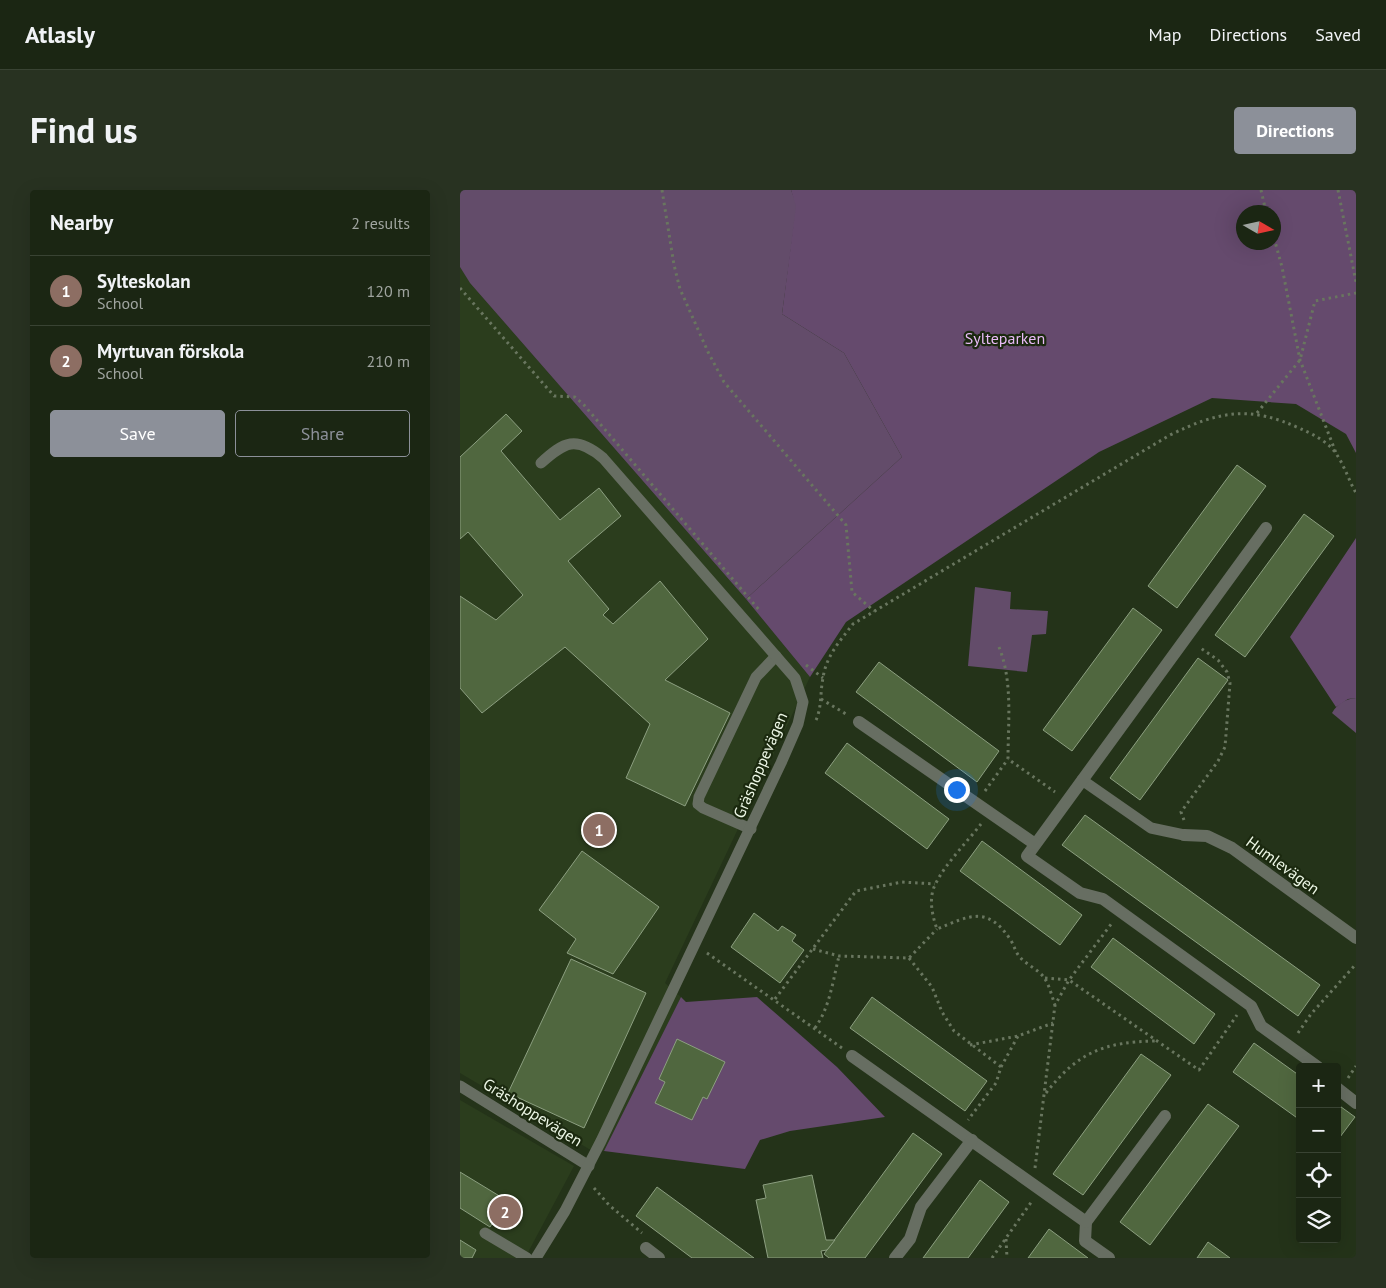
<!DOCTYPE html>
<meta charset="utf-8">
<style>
body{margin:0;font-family:"PT Sans",sans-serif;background:#283221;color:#f1f3f6}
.controls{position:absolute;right:15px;bottom:15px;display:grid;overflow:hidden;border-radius:5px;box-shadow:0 5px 20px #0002}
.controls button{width:45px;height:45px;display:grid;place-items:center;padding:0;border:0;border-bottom:1px solid #394333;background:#1b2613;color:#f1f3f6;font:25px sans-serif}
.compass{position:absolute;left:776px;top:15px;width:45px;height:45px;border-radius:50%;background:#1b2613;box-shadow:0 5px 20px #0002;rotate:99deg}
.you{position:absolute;left:496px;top:599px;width:18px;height:18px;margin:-12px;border:4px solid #fff;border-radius:50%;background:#1a73e8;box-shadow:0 0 0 8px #1a73e833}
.badge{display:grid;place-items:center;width:32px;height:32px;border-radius:50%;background:#8c9099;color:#fff;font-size:16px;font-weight:700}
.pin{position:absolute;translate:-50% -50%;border:2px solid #fff;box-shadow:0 1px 5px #0006}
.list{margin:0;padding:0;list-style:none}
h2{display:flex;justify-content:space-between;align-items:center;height:65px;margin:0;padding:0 20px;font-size:21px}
h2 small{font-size:16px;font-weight:400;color:#a0a5a0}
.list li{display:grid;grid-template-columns:32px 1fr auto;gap:15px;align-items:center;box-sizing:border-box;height:70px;padding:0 20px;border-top:1px solid #394333}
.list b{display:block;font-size:19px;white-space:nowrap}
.list p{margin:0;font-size:16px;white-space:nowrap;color:#a0a5a0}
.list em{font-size:16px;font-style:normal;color:#a0a5a0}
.actions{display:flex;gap:10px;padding:15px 20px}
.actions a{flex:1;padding:11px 0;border:1px solid #8c9099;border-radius:5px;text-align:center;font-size:18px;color:#8c9099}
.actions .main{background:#8c9099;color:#fff}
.icon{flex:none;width:28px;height:28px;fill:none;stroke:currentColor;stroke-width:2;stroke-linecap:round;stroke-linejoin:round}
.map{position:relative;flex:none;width:896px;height:1068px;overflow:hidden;border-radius:5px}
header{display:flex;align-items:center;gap:30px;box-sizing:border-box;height:70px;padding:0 25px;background:#1b2613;border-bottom:1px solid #394333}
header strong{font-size:24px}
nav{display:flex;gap:28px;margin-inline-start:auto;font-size:18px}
.intro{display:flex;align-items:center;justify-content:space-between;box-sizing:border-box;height:120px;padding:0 30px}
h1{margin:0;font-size:35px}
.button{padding:12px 22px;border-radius:5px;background:#8c9099;color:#fff;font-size:18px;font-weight:700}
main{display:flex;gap:30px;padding:0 30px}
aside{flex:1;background:#1b2613;border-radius:5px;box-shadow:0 5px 20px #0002}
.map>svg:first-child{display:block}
.built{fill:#2b3d1d}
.green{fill:#634c6a}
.forest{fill:#654a6d;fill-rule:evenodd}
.building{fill:#50673f;stroke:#8c9f80}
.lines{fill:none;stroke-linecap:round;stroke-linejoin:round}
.path{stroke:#69765f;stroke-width:3;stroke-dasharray:2.5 4;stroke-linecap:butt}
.service{stroke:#676e62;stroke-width:11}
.minor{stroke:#676e62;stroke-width:12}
.labels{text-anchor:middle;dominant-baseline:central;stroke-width:4.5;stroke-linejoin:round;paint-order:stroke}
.park-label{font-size:16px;fill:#e9bbf7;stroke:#1b290f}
.street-label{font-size:16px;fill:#edf7e6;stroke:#1b290f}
</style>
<header>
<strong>Atlasly</strong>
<nav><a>Map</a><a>Directions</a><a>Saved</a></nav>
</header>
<div class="intro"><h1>Find us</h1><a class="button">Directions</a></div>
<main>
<aside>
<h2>Nearby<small>2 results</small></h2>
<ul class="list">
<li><span class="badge" style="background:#8d6e63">1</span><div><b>Sylteskolan</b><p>School</p></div><em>120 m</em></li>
<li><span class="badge" style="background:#8d6e63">2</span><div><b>Myrtuvan förskola</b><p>School</p></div><em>210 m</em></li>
</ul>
<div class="actions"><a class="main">Save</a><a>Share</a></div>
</aside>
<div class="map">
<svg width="896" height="1068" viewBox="0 0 896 1068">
<rect width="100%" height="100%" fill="#243319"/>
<!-- built -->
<g class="built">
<polygon points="0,77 10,93 286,409 350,487 205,793 221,807 144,961 129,959 0,883"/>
<polygon points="0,910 114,976 65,1068 0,1068"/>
</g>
<!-- green -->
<g class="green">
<polygon points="0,0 331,0 337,15 322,124 384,163 442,267 286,409 10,93 0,77"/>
<polygon points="515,397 551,402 550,419 588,421 586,444 572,445 567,482 508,476"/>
<path d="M896 508V543L872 523C877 514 885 509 896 508Z"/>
</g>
<!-- forest -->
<g class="forest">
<path d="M331 0H896V263L886 244 836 214 752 208 639 262 386 432 350 487 286 409 442 267 384 163 322 124 336 16ZM784 22H814V52H784Z"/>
<polygon points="896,348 896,508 888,509 876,517 830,447"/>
<polygon points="221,807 226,812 297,807 377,877 425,927 330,941 300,950 285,979 144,961"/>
</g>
<!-- building -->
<g class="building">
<polygon points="46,224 62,241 41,261 100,330 139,298 161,326 108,371 149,419 143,425 153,434 200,391 248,449 205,490 270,523 225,616 166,588 190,534 105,457 22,523 0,498 0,406 36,430 63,405 8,342 0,349 0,267"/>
<polygon points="777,275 806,296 717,418 688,396"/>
<polygon points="844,324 874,346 785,467 755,445"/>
<polygon points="673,418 702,440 612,561 583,540"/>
<polygon points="738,468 768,490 680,610 650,588"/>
<polygon points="419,472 539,561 517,592 396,502"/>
<polygon points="387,553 489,629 467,659 365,583"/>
<polygon points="625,625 860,795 838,826 602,655"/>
<polygon points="522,651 622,725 600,755 500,681"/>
<polygon points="122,661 199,717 153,784 107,763 116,749 79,720"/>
<polygon points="294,723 318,741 322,736 336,745 332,751 344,760 320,793 271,757"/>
<polygon points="653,748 755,824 734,854 631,777"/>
<polygon points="111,769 186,803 124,938 48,903"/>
<polygon points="412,807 527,891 505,921 390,838"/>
<polygon points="217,849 265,872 247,909 243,907 232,930 195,913 205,892 199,889"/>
<polygon points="794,853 840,886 840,930 773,882"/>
<polygon points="681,864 711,885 623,1005 593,984"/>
<polygon points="748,914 779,936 690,1055 660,1032"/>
<polygon points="877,914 895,927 877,951"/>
<polygon points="453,943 482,964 405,1068 369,1068 364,1064"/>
<polygon points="0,982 46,1010 30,1037 0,1018"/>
<polygon points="352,985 366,1050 375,1050 367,1060 361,1061 363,1068 308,1068 296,1010 306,1008 303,995"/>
<polygon points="520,990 549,1012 508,1068 463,1068"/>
<polygon points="197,997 294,1068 232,1068 176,1026"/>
<polygon points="589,1039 628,1068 568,1068"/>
<polygon points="0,1050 16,1060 12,1068 0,1068"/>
<polygon points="748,1052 770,1068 737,1068"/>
</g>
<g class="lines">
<!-- path -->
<g class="path">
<polyline points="202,0 214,75 220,99 248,162 264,192 386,335 392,402 414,421"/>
<polyline points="801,0 806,22"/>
<polyline points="878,0 896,92"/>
<polyline points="814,48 822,77 840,170 876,263"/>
<polyline points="0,98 94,206 115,207 124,215 300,421"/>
<polyline points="797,223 840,170 855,111 896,103"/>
<path d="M539 457C553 492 548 532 548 569L595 602"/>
<polyline points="346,475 363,488"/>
<polyline points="361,509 386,524"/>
<path d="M356 530C362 517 360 502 363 488 366 466 380 451 393 434L710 245C759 221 790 215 841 239 853 244 870 253 877 265 885 277 889 291 896 303"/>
<polyline points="525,601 548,569"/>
<polyline points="724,630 721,622 758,571 765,557 770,493 767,482 758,470 739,457"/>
<path d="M521 634C507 652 486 673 476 693 468 707 472 725 477 739 509 726 527 715 550 749 554 755 555 761 559 766 566 775 580 780 585 789 590 797 592 807 595 815"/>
<polyline points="353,759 379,766 449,768 477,739"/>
<polyline points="247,763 382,858"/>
<polyline points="449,768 472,797 482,822 494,841 541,877 536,893 508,930"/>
<polyline points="585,788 609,790 739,880 777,825"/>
<polyline points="315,809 396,701 442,692 475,694"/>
<path d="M355 838C370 817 373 790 379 766"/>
<polyline points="838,843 851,824 896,774"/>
<polyline points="510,855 558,846 593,833"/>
<polyline points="541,877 558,846"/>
<polyline points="888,888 896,876"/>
<path d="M586 903C618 862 644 852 696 851"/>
<polyline points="575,978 595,815 609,790 652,733"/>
<polyline points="134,998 149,1015 182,1043"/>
<polyline points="546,1049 547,1068"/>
<polyline points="532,1068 572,1011"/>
</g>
<!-- service -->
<g class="service">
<polyline points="622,590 691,638 724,645"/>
<polyline points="291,639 243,618 238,614 239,607 296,487 316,466"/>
<polyline points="0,896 129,976"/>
<polyline points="25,1043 67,1068"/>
<path d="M76 1068 105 1021 141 951 321 573 338 534 343 512 335 488 143 268C116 245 104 252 81 273"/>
</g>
<!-- minor -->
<g class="minor">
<polyline points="806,338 567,666 620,703 643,709 791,816 801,836 858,877"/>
<polyline points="399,532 575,654"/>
<polyline points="724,645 747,646 772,658 896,748"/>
<polyline points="392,866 626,1032 625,1051 649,1068"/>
<polyline points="877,898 896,913"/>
<polyline points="626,1032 705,926"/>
<polyline points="186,1058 199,1068"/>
<polyline points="435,1068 450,1049 461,1017 512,950"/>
</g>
</g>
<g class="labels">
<!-- park labels -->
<g class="park-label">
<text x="545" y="148">Sylteparken</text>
</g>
<!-- street labels -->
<g class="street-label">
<text transform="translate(300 575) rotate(-67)">Gräshoppevägen</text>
<text transform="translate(823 675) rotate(36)">Humlevägen</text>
<text transform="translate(73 922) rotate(32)">Gräshoppevägen</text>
</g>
</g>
</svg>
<div class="controls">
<button>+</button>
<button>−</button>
<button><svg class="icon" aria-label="locate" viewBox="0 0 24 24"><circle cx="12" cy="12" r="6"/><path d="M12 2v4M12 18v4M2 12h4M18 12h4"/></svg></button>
<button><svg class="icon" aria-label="layers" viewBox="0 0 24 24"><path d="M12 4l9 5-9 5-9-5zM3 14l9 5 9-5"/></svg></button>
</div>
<svg class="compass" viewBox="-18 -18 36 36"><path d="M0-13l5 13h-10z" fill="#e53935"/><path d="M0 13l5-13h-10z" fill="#a0a5a0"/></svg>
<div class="you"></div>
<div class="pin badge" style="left:139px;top:640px;background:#8d6e63">1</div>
<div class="pin badge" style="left:45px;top:1022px;background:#8d6e63">2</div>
</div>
</main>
